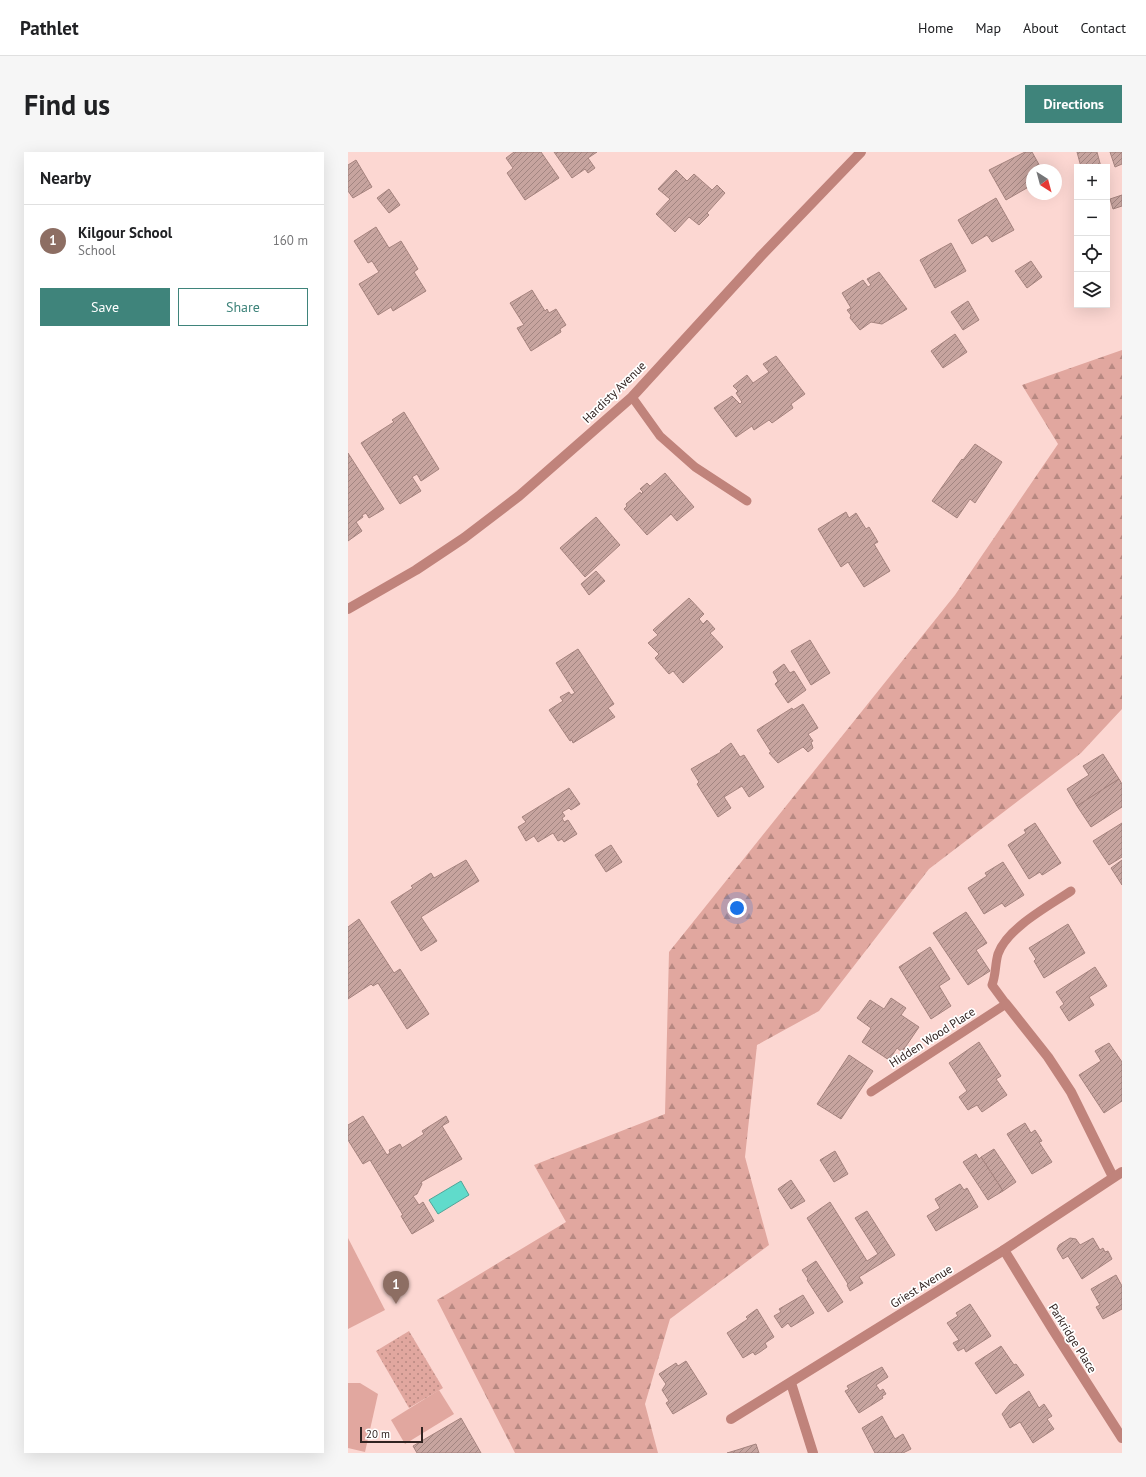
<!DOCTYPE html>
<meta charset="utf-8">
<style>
body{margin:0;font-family:"PT Sans",sans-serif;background:#f6f6f6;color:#202124}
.controls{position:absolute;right:12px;top:12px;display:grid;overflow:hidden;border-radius:0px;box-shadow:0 4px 16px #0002}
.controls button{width:36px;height:36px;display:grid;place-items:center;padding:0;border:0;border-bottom:1px solid #e0e0e0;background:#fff;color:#202124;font:20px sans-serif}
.compass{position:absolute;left:678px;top:12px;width:36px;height:36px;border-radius:50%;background:#fff;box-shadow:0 4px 16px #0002;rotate:144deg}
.scale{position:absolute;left:12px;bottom:10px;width:63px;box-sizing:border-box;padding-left:4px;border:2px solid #312321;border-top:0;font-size:11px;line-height:14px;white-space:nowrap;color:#312321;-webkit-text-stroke:3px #fff;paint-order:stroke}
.you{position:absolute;left:389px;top:756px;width:14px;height:14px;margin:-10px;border:3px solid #fff;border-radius:50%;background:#1a73e8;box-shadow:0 0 0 6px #1a73e833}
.badge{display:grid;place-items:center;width:26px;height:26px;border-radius:50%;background:#3f847b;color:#fff;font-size:13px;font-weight:700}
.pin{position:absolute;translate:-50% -33px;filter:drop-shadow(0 1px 2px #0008)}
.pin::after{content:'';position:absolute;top:21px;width:14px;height:12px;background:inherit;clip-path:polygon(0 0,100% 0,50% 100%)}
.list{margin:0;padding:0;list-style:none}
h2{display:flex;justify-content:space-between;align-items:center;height:52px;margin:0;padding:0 16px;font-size:17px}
h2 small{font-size:13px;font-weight:400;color:#757577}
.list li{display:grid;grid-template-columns:26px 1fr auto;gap:12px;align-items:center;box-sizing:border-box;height:72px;padding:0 16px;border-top:1px solid #e0e0e0}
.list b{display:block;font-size:15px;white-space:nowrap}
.list p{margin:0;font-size:13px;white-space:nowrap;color:#757577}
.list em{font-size:13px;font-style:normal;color:#757577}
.actions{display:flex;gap:8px;padding:12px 16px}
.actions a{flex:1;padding:9px 0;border:1px solid #3f847b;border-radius:0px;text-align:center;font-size:14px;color:#3f847b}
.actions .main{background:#3f847b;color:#fff}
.icon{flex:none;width:22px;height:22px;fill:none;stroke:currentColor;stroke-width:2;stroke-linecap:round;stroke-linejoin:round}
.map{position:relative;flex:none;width:774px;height:1301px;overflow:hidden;border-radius:0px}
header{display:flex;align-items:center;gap:24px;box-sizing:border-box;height:56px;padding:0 20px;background:#fff;border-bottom:1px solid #e0e0e0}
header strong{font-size:19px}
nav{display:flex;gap:22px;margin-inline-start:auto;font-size:14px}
.intro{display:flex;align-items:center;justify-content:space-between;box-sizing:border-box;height:96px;padding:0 24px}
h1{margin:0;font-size:28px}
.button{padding:10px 18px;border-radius:0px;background:#3f847b;color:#fff;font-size:14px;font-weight:700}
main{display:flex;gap:24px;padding:0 24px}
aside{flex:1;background:#fff;border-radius:0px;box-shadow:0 4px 16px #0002}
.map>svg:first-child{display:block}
.grass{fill:#e1a79f}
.forest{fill:url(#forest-firs)}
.park{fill:url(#park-dots)}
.water{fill:#60dbcb;stroke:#52a498}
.building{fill:url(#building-hatch);stroke:#a5837e}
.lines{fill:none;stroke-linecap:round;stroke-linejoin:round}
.lane{stroke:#c0837b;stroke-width:9}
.street{stroke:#c0837b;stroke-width:10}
.labels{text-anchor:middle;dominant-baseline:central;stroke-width:3.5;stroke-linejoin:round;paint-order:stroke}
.street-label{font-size:12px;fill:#312321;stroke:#fff}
</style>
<header>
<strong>Pathlet</strong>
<nav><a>Home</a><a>Map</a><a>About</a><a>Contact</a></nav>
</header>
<div class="intro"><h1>Find us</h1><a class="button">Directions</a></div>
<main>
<aside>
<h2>Nearby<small></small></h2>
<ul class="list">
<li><span class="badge" style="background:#8d6e63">1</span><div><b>Kilgour School</b><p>School</p></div><em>160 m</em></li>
</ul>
<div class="actions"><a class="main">Save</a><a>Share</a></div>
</aside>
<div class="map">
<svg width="774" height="1301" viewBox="0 0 774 1301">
<defs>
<pattern id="forest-firs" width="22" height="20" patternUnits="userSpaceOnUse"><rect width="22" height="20" fill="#e1a79f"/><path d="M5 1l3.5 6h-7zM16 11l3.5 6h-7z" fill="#b78881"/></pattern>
<pattern id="park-dots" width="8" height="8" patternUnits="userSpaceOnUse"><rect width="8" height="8" fill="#e1a79f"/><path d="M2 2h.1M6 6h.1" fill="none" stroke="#b78881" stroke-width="1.8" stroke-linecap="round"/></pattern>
<pattern id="building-hatch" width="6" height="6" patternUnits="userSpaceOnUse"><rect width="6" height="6" fill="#c7a49f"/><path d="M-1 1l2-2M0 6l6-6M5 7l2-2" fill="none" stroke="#a28581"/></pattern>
</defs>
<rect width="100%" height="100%" fill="#fcd7d2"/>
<!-- grass -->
<g class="grass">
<polygon points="0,1086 37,1158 0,1177"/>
<polygon points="0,1231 12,1231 30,1242 17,1300 0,1296"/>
<polygon points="91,1238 106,1262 57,1292 43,1268"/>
</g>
<!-- forest -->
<polygon class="forest" points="774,198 774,557 733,601 581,717 471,859 409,893 397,1005 421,1093 322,1167 297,1252 310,1301 167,1301 89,1148 218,1070 186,1013 317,962 321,800 607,443 710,292 674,233"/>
<!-- park -->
<polygon class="park" points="61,1179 95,1236 61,1256 28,1199"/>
<!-- water -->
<polygon class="water" points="113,1029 121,1043 90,1062 81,1048"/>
<!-- building -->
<g class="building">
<polygon points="166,0 193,0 211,26 177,48 159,21 165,16 158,6"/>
<polygon points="206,0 249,0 240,6 247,16 240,21 237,17 224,26"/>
<polygon points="677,0 684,0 694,18 684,18 684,33 658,48 641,18"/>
<polygon points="729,0 749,0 753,15 733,15"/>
<polygon points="762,0 774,0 774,12 767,15"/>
<polygon points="8,8 24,35 5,46 0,39 0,13"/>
<polygon points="328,18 339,29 346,22 364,38 369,33 377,41 359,61 361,63 351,73 341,65 327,80 308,62 322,47 310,37"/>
<polygon points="41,37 52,53 41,61 29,46"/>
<polygon points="774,43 774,54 765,57 762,47"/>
<polygon points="648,46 666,78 644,90 639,83 624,92 610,68"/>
<polygon points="28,75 41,96 53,89 70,117 66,120 78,139 45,159 43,155 30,163 11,132 31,120 24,109 20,111 6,89"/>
<polygon points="603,91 618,119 587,136 572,108"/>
<polygon points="683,109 694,125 679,136 667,119"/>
<polygon points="531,120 559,157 534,172 523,170 512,178 502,166 503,163 499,158 503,156 494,141 515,128 520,135 523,133 519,127"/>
<polygon points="184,138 197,159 199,157 201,161 208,157 218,173 212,177 213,180 183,199 169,176 176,173 162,151"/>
<polygon points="620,149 631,168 615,178 603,160"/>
<polygon points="607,182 619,200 595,216 583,199"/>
<polygon points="428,204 457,242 443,252 445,256 424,271 421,268 406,278 404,274 388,285 366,256 384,244 392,252 394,250 388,241 390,239 385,234 399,223 405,231 421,220 415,212"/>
<polygon points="56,260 91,317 73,329 69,322 64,325 73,339 52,352 13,291 46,270 44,268"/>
<polygon points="627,292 654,310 627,351 622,347 609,366 584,349 614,307 615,308"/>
<polygon points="0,301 36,357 21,366 18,361 14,363 15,365 8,370 14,379 0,389"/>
<polygon points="317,321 346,355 329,369 323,362 299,383 276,357 279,354 278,352 292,340 293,342 295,340 292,337 299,331 302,334"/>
<polygon points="498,360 501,366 508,361 518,377 521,375 530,390 526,392 542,419 516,435 500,410 493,415 470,377"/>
<polygon points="248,365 272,393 237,425 212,396"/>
<polygon points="248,419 257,429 241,443 233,432"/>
<polygon points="341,446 356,462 351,467 355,472 359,468 367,477 362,481 375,495 335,531 325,519 321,522 307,506 311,502 300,491 310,483 305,478"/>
<polygon points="462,488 482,521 463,533 443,499"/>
<polygon points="230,497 266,552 260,556 267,565 225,591 224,588 222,589 201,558 215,549 212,545 221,540 223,543 227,541 208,511"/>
<polygon points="436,512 442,521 446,519 458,538 440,551 427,532 430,529 425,520"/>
<polygon points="455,552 470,576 460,582 465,589 463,590 465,596 460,600 455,595 430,611 421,601 423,600 409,578 444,556 445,558"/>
<polygon points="383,591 392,605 396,603 416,635 401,645 394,634 376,645 383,656 370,665 349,632 351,630 343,617 373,600 372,599"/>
<polygon points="755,602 771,627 729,654 719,637 741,623 735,614"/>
<polygon points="771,627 774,632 774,655 743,675 729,654"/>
<polygon points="221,636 232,652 223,658 221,656 214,660 217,664 214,666 216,670 220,668 229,682 216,690 214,687 210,689 205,681 190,690 186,684 178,689 170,675 178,670 174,665"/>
<polygon points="687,671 713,711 696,722 694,723 692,720 681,727 660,693 678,681 676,678"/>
<polygon points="774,671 774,705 761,713 745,689"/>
<polygon points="263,693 274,710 258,720 247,703"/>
<polygon points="118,708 131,729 73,765 89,789 73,799 43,750 65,736 63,734 83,721 86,726"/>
<polygon points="774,708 774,733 763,716"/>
<polygon points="655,710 676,743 657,755 654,751 636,762 620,736 639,724 637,721"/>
<polygon points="618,760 639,791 628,798 642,819 620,833 585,781"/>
<polygon points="11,767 46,821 52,817 81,862 59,877 30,831 25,834 23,832 0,847 0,775"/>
<polygon points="720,772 737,801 696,826 686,809 688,807 681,796"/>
<polygon points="582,795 602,827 591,834 603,854 583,867 551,815"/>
<polygon points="747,815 759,834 741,845 746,853 721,869 712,855 716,852 708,840"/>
<polygon points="543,846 558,856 553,863 571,875 554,900 549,896 541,908 514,890 523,876 509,866 522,848 536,857"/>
<polygon points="631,890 653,924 648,927 659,943 634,960 629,953 620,958 611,945 619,939 601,911"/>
<polygon points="761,891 774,910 774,949 756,961 731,923 753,909 747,899"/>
<polygon points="501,903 525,919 493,967 469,952"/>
<polygon points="15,964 39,1003 42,1001 41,998 52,992 54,996 76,982 74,979 98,964 101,970 94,974 114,1007 73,1030 74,1032 69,1042 65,1044 71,1053 75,1050 86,1069 64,1082 53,1064 55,1063 22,1008 15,1012 0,988 0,973"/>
<polygon points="677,971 683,981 687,978 694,989 691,990 704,1010 684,1022 659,982"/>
<polygon points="646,997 668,1030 655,1039 633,1005"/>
<polygon points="487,999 500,1022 486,1030 472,1008"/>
<polygon points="628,1002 631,1007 633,1005 655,1039 640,1048 615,1010"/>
<polygon points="443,1028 457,1049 443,1057 430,1037"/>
<polygon points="612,1032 616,1038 619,1036 630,1055 588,1079 579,1064 592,1056 587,1047"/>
<polygon points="482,1050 519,1109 530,1102 507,1066 519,1059 547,1103 511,1125 515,1131 502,1139 499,1133 500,1132 459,1066"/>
<polygon points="722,1086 728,1087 732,1093 745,1086 752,1098 755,1096 757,1100 760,1099 764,1107 734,1127 720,1104 715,1107 709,1097 711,1093"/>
<polygon points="468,1109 495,1150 480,1160 459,1128 460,1127 454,1118"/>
<polygon points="768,1123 774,1134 774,1157 755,1167 748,1155 752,1153 743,1137"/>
<polygon points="455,1143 466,1161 443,1175 440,1171 434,1176 426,1164 433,1160 431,1157"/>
<polygon points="622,1152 643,1184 618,1200 616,1196 610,1199 605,1191 611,1188 599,1171 610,1164 608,1161"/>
<polygon points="409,1157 426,1185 417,1191 419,1195 412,1200 407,1203 405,1200 395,1206 379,1181 400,1167 398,1165"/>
<polygon points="653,1194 666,1213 668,1212 676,1223 648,1242 627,1211"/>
<polygon points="338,1209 359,1242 325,1262 318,1251 321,1249 314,1238 318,1232 311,1222 328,1211 330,1214"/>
<polygon points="534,1215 540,1225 528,1233 532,1239 535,1237 538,1242 534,1244 535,1246 511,1261 497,1239 501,1237 499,1234"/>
<polygon points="681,1239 691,1256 696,1252 704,1264 699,1267 706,1277 685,1291 672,1270 662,1276 654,1262 662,1252"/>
<polygon points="534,1264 547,1287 555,1282 563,1297 555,1301 527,1301 514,1276"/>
<polygon points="113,1266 133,1301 69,1301 65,1294"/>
<polygon points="408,1292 411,1301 379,1301 389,1298"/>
</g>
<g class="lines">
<!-- lane -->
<g class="lane">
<polyline points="284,245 312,284 347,315 399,349"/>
<path d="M523 940 658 852 644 833C648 823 647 812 650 802 659 776 701 754 723 739"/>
</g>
<!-- street -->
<g class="street">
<polyline points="0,457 68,418 116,386 171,344 284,245 413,104 513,0"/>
<polyline points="658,852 700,905 723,940 765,1025"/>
<polyline points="656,1098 705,1178 774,1286"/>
<polyline points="443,1231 465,1301"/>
<polyline points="383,1267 656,1098 774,1020"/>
</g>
</g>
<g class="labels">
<!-- street labels -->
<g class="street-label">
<text transform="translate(266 240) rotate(-44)">Hardisty Avenue</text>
<text transform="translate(584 885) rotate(-33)">Hidden Wood Place</text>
<text transform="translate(573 1134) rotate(-32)">Griest Avenue</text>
<text transform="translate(725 1186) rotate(58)">Parkridge Place</text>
</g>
</g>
</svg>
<div class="controls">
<button>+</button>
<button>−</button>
<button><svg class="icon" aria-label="locate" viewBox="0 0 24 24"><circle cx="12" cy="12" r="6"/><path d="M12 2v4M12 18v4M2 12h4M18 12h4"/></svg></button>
<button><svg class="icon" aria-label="layers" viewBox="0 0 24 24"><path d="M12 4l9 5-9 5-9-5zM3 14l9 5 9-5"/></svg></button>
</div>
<svg class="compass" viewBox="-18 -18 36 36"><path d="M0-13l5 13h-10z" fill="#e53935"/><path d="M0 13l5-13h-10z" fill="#757577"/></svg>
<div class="scale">20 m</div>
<div class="you"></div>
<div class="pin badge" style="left:48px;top:1152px;background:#8d6e63">1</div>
</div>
</main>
